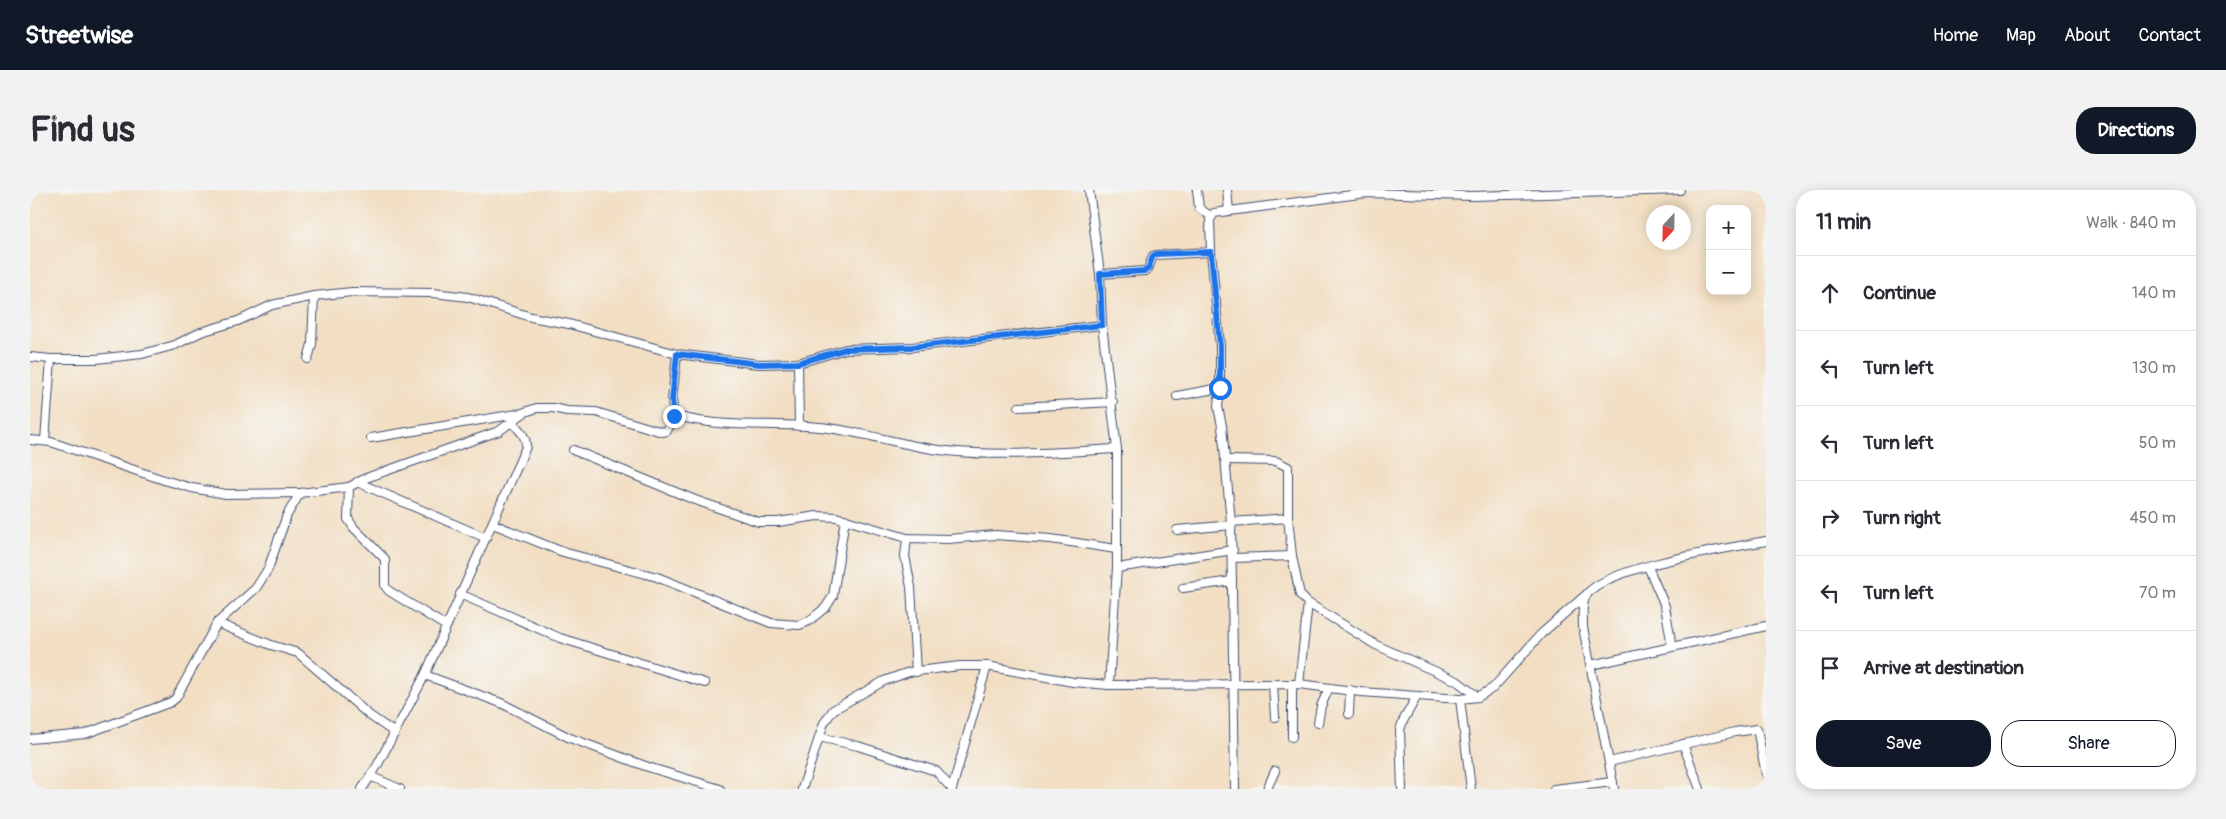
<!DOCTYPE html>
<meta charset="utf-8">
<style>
body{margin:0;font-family:Pangolin,sans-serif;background:#f2f2f3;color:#2b2b33}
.controls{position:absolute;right:15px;top:15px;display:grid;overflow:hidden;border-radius:10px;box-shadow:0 2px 12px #0003}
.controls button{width:45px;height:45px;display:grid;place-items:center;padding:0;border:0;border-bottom:1px solid #e1e1e2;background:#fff;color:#2b2b33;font:25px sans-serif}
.compass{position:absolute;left:1616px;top:15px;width:45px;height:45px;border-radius:50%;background:#fff;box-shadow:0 2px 12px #0003;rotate:202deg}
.stop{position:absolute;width:15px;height:15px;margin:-11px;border:4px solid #1a73e8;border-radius:50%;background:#fff}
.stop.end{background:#1a73e8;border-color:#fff;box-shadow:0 1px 5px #0008}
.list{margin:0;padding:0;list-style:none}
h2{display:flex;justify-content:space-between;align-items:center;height:65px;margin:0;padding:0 20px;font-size:21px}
h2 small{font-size:16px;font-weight:400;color:#7c7c81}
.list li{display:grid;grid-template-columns:32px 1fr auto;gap:15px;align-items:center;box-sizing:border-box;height:75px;padding:0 20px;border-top:1px solid #e1e1e2}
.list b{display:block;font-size:19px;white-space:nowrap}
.list em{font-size:16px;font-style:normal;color:#7c7c81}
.actions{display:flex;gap:10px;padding:15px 20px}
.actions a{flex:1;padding:11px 0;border:1px solid #111827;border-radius:20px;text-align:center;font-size:18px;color:#111827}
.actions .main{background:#111827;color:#fff}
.icon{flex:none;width:28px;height:28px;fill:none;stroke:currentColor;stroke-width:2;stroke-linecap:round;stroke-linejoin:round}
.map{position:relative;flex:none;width:1736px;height:599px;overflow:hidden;border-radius:20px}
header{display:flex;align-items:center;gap:30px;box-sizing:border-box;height:70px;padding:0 25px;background:#111827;color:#fff}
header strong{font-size:24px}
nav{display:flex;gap:28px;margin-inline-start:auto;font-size:18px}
.intro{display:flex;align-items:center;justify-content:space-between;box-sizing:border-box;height:120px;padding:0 30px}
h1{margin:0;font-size:35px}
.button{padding:12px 22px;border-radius:20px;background:#111827;color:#fff;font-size:18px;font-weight:700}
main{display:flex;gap:30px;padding:0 30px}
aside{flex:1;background:#fff;border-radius:20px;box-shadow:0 2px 12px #0003}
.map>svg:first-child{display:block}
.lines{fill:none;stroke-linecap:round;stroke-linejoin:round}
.minor-casing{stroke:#3b496d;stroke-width:10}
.minor{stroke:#fff;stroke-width:8}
.route{stroke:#1a73e8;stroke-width:6}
</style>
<header>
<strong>Streetwise</strong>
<nav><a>Home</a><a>Map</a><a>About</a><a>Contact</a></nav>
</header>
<div class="intro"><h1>Find us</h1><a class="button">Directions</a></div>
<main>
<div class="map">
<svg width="1736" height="599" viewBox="0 0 1736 599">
<rect width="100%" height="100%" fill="#f6f6f2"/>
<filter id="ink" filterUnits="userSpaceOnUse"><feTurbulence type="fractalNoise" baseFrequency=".02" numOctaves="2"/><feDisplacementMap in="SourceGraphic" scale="10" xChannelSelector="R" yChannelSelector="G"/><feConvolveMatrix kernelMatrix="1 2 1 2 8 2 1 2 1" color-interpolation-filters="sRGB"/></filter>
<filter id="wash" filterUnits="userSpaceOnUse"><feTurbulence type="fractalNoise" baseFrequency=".0096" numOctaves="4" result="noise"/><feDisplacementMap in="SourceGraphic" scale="20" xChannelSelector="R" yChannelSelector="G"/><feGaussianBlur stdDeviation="1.12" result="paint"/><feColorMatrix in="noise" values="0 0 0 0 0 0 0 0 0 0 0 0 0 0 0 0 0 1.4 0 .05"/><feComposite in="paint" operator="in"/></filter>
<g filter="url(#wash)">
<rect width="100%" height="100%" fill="#f2dec2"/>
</g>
<g filter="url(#ink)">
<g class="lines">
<!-- minor casing -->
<g class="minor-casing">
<g id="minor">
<polyline points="1059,0 1070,84"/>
<polyline points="1167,0 1169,18 1180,26"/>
<polyline points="1197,0 1199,21"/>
<polyline points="1181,62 1190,156 1190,198 1188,217 1192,236 1201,332 1258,328"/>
<polyline points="1072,135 1087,259 1087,378 1079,495"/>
<polyline points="0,167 21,169 66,169 112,164 145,155 171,142 208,131 242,115 284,106 322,102 403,103 438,107 501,127 539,134 647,164 729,174 768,173 816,159 882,157 1072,135 1070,84 1115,81 1118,79 1123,66 1126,65 1181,62 1180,30 1184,23 1337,3 1443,6 1650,0"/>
<polyline points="278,169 282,154 284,106"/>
<polyline points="768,173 769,236"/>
<polyline points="1147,206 1190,198"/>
<polyline points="989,217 1083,212"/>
<polyline points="644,226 642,210 647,164"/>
<polyline points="341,248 493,223"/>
<polyline points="0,250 21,252 134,290 162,298 196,304 270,303"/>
<polyline points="15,250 21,169"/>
<polyline points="543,260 665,310 729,332 748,332 787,326 806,327 877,348 918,349 965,345 1021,349 1086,359"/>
<polyline points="1196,270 1246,271 1258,277 1258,328 1262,366 1270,405 1278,413 1346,455 1427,491 1448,507"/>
<polyline points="327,292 456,348"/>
<polyline points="319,297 318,329 324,338 355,369 355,396 359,401 416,436"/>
<polyline points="1201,332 1205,599"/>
<polyline points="463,334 533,362 627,387 741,433 769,435 779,431 796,417 803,406 815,329"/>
<polyline points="1147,340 1202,335"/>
<polyline points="877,348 875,366 881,397 886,482"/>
<polyline points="1202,368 1262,366"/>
<polyline points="1618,377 1635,416 1642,456"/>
<polyline points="1087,378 1203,360"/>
<polyline points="1153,398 1202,391"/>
<polyline points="430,404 530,448 675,493"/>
<polyline points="187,433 241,455 268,463 339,525 365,543"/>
<polyline points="1561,475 1736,436"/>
<polyline points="395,485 471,513 540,548 618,577 690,599"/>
<polyline points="1262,494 1262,547"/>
<polyline points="1269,494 1278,413"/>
<polyline points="1243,495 1245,527"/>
<polyline points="1430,509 1441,599"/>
<polyline points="1319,524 1320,500"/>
<polyline points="1288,533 1291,516 1299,498"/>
<polyline points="789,547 828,556 906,581 922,599"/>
<path d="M0 549 55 544 141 512 146 508 187 433 226 398 238 379 257 325 270 303 319 297 336 288 469 241 495 222 507 218H523L537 221 566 222 632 242 637 241 644 226H647C696 240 748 231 798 238 838 243 877 257 917 261 974 267 1030 262 1087 259"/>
<polyline points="1653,554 1670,599"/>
<polyline points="1579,572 1705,542 1727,539 1736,584"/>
<polyline points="340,586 370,599"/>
<path d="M332 599 347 576 395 485 496 257C497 246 489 240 482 232"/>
<polyline points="772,599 794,533 803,520 854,491 879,482 930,476 957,476 1043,492 1079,495 1269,494 1331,502 1430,509 1448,507 1463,498 1511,444 1558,403"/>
<polyline points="922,599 957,476"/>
<polyline points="1237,599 1245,581"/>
<polyline points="1372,599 1370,540 1373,531 1387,506"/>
<polyline points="1524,599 1583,592"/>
<path d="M1584 599 1553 437C1553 426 1551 413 1557 404 1577 377 1700 358 1736 351"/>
</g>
</g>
<!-- minor -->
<use href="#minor" class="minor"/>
</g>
</g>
<g class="lines" filter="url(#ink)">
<!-- route -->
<polyline class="route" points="644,226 642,210 647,164 729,174 768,173 816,159 882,157 1072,135 1070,84 1115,81 1118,79 1123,66 1126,64 1181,62 1190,156 1190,198"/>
</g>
</svg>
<div class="controls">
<button>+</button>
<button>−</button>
</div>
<svg class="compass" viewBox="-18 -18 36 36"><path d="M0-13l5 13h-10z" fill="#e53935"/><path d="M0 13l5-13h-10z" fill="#7c7c81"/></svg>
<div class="stop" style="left:1190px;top:198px"></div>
<div class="stop end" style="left:644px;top:226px"></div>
</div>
<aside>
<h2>11 min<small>Walk · 840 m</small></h2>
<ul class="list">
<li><svg class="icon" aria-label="ahead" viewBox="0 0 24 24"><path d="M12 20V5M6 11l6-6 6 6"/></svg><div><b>Continue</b></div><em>140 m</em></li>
<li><svg class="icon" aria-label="left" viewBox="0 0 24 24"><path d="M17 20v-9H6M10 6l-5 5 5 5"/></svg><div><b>Turn left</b></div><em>130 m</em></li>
<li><svg class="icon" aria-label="left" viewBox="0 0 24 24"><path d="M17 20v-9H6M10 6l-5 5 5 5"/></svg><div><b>Turn left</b></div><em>50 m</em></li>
<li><svg class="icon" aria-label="right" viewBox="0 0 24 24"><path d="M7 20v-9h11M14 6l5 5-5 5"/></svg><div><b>Turn right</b></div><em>450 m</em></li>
<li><svg class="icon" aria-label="left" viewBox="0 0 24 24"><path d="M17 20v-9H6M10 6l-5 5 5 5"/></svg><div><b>Turn left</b></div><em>70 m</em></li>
<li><svg class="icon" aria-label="arrive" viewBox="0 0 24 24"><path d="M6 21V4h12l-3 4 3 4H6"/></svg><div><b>Arrive at destination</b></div></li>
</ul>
<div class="actions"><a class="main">Save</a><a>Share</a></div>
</aside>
</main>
